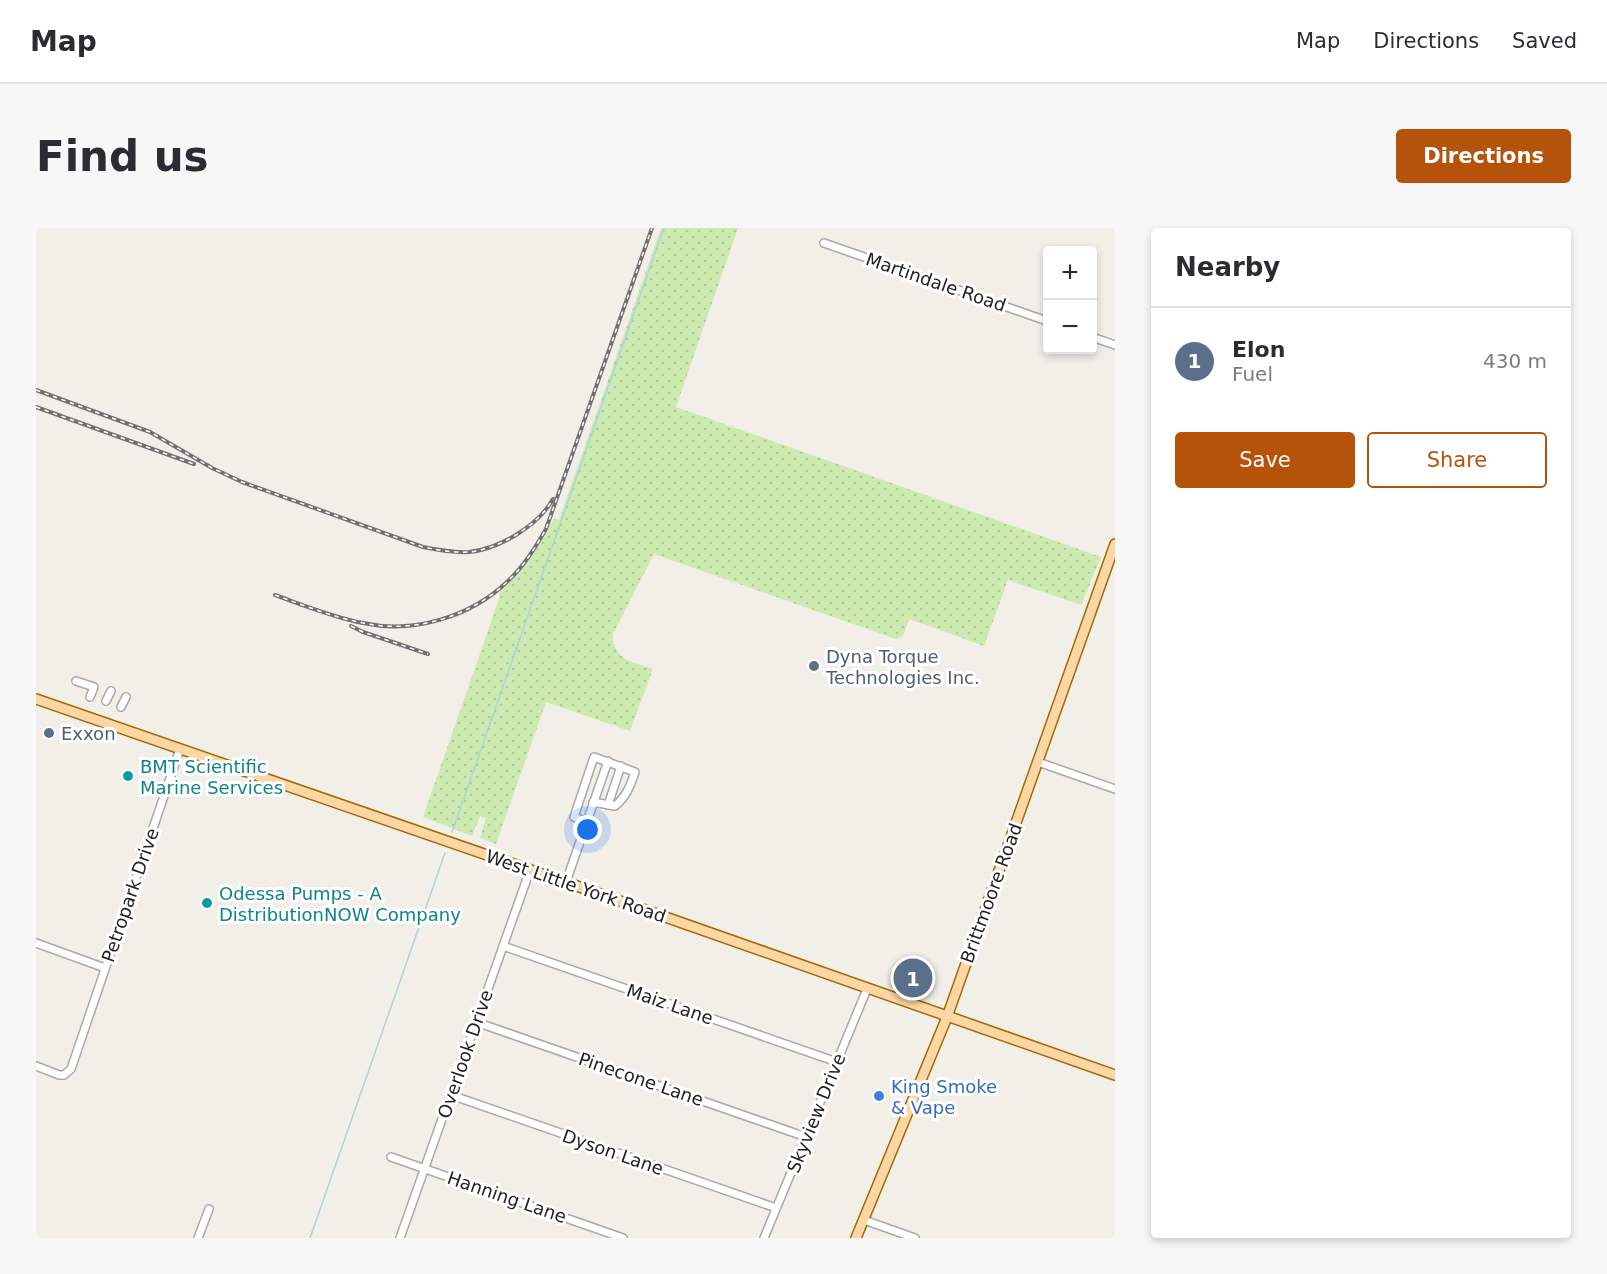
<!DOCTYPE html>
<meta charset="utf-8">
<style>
body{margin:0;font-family:"DejaVu Sans",sans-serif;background:#f7f7f7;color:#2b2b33}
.controls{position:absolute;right:18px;top:18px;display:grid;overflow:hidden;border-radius:6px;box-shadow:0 3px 9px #0003}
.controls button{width:54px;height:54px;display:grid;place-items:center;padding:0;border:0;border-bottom:2px solid #e1e1e2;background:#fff;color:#2b2b33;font:30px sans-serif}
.you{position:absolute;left:552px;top:602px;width:21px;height:21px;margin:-15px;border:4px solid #fff;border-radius:50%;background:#1a73e8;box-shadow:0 0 0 9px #1a73e833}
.badge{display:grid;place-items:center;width:39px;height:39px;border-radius:50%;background:#b45309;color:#fff;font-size:20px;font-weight:700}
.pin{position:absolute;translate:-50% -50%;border:3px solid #fff;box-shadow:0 2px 6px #0006}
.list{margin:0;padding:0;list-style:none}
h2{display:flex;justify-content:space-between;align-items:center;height:78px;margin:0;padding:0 24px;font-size:26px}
h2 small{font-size:20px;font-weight:400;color:#7c7c81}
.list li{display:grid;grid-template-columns:39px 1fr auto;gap:18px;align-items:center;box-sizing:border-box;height:108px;padding:0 24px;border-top:2px solid #e1e1e2}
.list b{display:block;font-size:22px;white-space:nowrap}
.list p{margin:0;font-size:20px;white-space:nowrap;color:#7c7c81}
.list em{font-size:20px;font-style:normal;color:#7c7c81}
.actions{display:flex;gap:12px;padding:18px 24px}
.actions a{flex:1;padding:14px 0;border:2px solid #b45309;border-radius:6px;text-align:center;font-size:21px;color:#b45309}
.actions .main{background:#b45309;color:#fff}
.map{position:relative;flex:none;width:1079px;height:1010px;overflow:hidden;border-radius:6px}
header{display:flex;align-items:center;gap:36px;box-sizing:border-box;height:84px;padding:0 30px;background:#fff;border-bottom:2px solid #e1e1e2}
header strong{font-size:28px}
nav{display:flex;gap:33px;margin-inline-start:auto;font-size:21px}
.intro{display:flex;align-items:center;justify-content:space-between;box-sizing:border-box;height:144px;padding:0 36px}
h1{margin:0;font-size:42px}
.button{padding:15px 27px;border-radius:6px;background:#b45309;color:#fff;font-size:21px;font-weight:700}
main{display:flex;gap:36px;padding:0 36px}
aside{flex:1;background:#fff;border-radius:6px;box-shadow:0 3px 9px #0003}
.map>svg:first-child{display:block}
.grass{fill:url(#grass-dots)}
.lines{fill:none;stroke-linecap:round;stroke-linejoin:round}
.stream{stroke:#aad3df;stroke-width:1.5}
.minor-casing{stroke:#a9a9a9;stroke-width:10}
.major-casing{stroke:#a06b00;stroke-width:12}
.minor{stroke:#fff;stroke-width:7}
.major{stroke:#fcd6a4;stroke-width:9}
.rail-casing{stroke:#707070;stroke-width:4}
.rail{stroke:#fff;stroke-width:1.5;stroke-dasharray:4.5;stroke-linecap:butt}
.service-dot{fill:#5c6f8a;stroke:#fff;stroke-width:2}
.culture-dot{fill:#0f9aa8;stroke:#fff;stroke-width:2}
.shop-dot{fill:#3f7fe0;stroke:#fff;stroke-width:2}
.labels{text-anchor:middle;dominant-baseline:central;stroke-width:6;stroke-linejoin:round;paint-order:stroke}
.street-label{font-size:18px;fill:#222;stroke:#fff}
.service-label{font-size:18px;fill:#4e5e75;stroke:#fff;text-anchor:start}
.culture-label{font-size:18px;fill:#0d838f;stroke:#fff;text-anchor:start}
.shop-label{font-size:18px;fill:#366cbe;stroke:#fff;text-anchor:start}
</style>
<header>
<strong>Map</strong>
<nav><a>Map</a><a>Directions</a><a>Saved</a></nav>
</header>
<div class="intro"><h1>Find us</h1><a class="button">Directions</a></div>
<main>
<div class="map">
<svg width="1079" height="1010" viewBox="0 0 1079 1010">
<defs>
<pattern id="grass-dots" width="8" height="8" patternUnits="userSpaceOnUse" patternTransform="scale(1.5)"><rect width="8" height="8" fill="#cdebb0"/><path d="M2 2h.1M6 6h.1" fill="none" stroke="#b0c997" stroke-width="1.8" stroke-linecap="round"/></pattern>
</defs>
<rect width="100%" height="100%" fill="#f2efe9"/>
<!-- grass -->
<path class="grass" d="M625 0H702L640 179 1065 329 1045 377 972 352 948 418 873 391 867 408 860 411 618 326 577 406C577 433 596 433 617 441L594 503 510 474 460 616 444 610 450 590 444 588 436 608 387 589 464 368 463 365C488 342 503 321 518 291L523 292Z"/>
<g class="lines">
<!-- stream -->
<g class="stream">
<polyline points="416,604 628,0"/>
<polyline points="274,1010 409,625"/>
</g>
<!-- minor casing -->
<g class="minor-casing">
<g id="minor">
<polyline points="788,15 1011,93"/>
<polyline points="1056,109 1079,117"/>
<polyline points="40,453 58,459 54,469"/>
<polyline points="70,473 75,463"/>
<polyline points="85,479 90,469"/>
<polyline points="1002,534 1079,561"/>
<polyline points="572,577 585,538"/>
<path d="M551 594 538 589 558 529 599 544C594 558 591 568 579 578L557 574"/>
<polyline points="530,654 572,533"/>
<polyline points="0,715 69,740"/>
<polyline points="467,718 801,834"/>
<polyline points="440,794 770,909"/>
<polyline points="0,838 23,847 28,847 35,841 144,521"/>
<polyline points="415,867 740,980"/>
<polyline points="355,929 587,1010"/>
<polyline points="828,992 879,1010"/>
<polyline points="162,1010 173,981"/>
<polyline points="364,1010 494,642"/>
<polyline points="728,1010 831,761"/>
</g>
</g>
<!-- major casing -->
<g class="major-casing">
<g id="major">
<polyline points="0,471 561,665 1079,847"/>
<polyline points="820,1010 911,789 1079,316"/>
</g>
</g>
<!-- minor -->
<use href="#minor" class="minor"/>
<!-- major -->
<use href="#major" class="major"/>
<!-- rail casing -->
<g class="rail-casing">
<g id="rail">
<path d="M0 162 114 204 176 240 206 254 387 319C402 322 417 325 433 324 463 321 502 298 517 271"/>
<polyline points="0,179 158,236"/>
<path d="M239 367C267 377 296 389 327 395 377 406 435 389 472 353 488 338 499 320 510 301L616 0"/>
<polyline points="315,398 327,404 392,426"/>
</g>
</g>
<!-- rail -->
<use href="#rail" class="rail"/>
</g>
<!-- markers -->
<g class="service-dot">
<circle cx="778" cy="438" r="6"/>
<circle cx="13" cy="505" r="6"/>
</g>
<g class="culture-dot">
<circle cx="92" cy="548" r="6"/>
<circle cx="171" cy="675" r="6"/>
</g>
<circle class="shop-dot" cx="843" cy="868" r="6"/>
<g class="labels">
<!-- street labels -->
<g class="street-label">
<text transform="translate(900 54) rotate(19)">Martindale Road</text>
<text transform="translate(540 658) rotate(19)">West Little York Road</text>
<text transform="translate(955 665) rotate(-70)">Brittmoore Road</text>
<text transform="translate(94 667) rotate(-71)">Petropark Drive</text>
<text transform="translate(634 776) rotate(19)">Maiz Lane</text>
<text transform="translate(429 826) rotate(-71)">Overlook Drive</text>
<text transform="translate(605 851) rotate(19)">Pinecone Lane</text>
<text transform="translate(780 885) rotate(-68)">Skyview Drive</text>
<text transform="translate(577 924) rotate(19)">Dyson Lane</text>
<text transform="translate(471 969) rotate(19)">Hanning Lane</text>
</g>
<!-- service labels -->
<g class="service-label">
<text x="790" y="428">Dyna Torque<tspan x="790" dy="21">Technologies Inc.</tspan></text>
<text x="25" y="505">Exxon</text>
</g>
<!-- culture labels -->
<g class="culture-label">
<text x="104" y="538">BMT Scientific<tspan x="104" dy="21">Marine Services</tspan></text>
<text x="183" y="665">Odessa Pumps - A<tspan x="183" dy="21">DistributionNOW Company</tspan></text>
</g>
<!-- shop labels -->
<g class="shop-label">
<text x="855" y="858">King Smoke<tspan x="855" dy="21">&amp; Vape</tspan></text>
</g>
</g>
</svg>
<div class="controls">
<button>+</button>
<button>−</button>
</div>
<div class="you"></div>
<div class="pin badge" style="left:877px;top:750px;background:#5c6f8a">1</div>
</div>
<aside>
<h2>Nearby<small></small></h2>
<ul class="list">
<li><span class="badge" style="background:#5c6f8a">1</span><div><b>Elon</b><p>Fuel</p></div><em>430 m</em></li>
</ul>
<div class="actions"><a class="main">Save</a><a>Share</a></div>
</aside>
</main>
